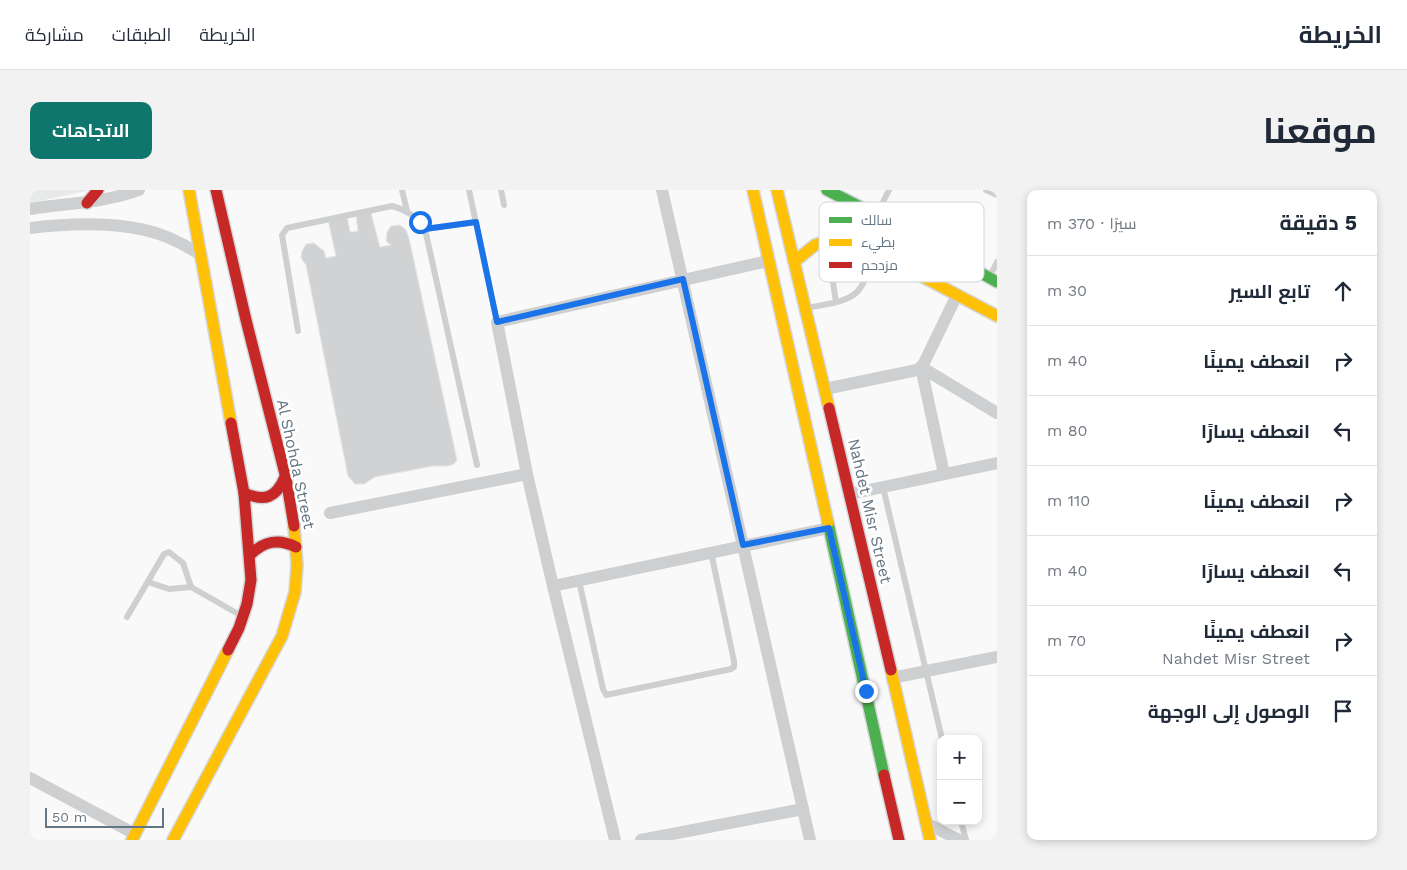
<!DOCTYPE html>
<html lang="ar">
<meta charset="utf-8">
<style>
body{margin:0;font-family:"Work Sans",Cairo,sans-serif;background:#f2f2f3;color:#1f2937;direction:rtl}
.controls{position:absolute;right:15px;bottom:15px;display:grid;overflow:hidden;border-radius:10px;box-shadow:0 2px 8px #0003}
.controls button{width:45px;height:45px;display:grid;place-items:center;padding:0;border:0;border-bottom:1px solid #e0e1e3;background:#fff;color:#1f2937;font:25px sans-serif}
.scale{position:absolute;left:15px;bottom:12px;width:119px;box-sizing:border-box;padding-left:5px;border:2px solid #657683;border-top:0;font-size:14px;line-height:18px;white-space:nowrap;color:#657683;-webkit-text-stroke:4px #fff;paint-order:stroke}
.stop{position:absolute;width:15px;height:15px;margin:-11px;border:4px solid #1a73e8;border-radius:50%;background:#fff}
.stop.end{background:#1a73e8;border-color:#fff;box-shadow:0 1px 5px #0008}
.list{margin:0;padding:0;list-style:none}
h2{display:flex;justify-content:space-between;align-items:center;height:65px;margin:0;padding:0 20px;font-size:21px}
h2 small{font-size:16px;font-weight:400;color:#747a83}
.list li{display:grid;grid-template-columns:32px 1fr auto;gap:15px;align-items:center;box-sizing:border-box;height:70px;padding:0 20px;border-top:1px solid #e0e1e3}
.list b{display:block;font-size:19px;white-space:nowrap}
.list p{margin:0;font-size:16px;white-space:nowrap;color:#747a83}
.list em{font-size:16px;font-style:normal;color:#747a83}
.icon{flex:none;width:28px;height:28px;fill:none;stroke:currentColor;stroke-width:2;stroke-linecap:round;stroke-linejoin:round}
.map{position:relative;flex:none;width:967px;height:650px;overflow:hidden;direction:ltr;border-radius:10px}
header{display:flex;align-items:center;gap:30px;box-sizing:border-box;height:70px;padding:0 25px;background:#fff;border-bottom:1px solid #e0e1e3}
header strong{font-size:24px}
nav{display:flex;gap:28px;margin-inline-start:auto;font-size:18px}
.intro{display:flex;align-items:center;justify-content:space-between;box-sizing:border-box;height:120px;padding:0 30px}
h1{margin:0;font-size:35px}
.button{padding:12px 22px;border-radius:10px;background:#0f766e;color:#fff;font-size:18px;font-weight:700}
main{display:flex;gap:30px;padding:0 30px}
aside{flex:1;background:#fff;border-radius:10px;box-shadow:0 2px 8px #0003}
.map>svg:first-child{display:block}
.built{fill:#e8e9e9}
.building{fill:#d0d2d3;stroke:#e8e8e8;fill-rule:evenodd}
.lines{fill:none;stroke-linecap:round;stroke-linejoin:round}
.fast-casing{stroke:#d5d6d7;stroke-width:14}
.slow-casing{stroke:#d5d6d7;stroke-width:14}
.jam-casing{stroke:#d5d6d7;stroke-width:14}
.lane{stroke:#cecfd0;stroke-width:6}
.street{stroke:#cecfd0;stroke-width:12}
.fast{stroke:#4caf50;stroke-width:11}
.slow{stroke:#ffc107;stroke-width:11}
.jam{stroke:#c62828;stroke-width:11}
.route{stroke:#1a73e8;stroke-width:6}
.labels{text-anchor:middle;dominant-baseline:central;stroke-width:5;stroke-linejoin:round;paint-order:stroke}
.street-label{font-size:16px;fill:#657683;stroke:#fff}
.key{fill:#fff;stroke:#d1d6da;stroke-width:1}
.key-label{font-size:14px;fill:#657683}
</style>
<header>
<strong>الخريطة</strong>
<nav><a>الخريطة</a><a>الطبقات</a><a>مشاركة</a></nav>
</header>
<div class="intro"><h1>موقعنا</h1><a class="button">الاتجاهات</a></div>
<main>
<aside>
<h2>5 دقيقة<small>سيرًا · 370 m</small></h2>
<ul class="list">
<li><svg class="icon" aria-label="ahead" viewBox="0 0 24 24"><path d="M12 20V5M6 11l6-6 6 6"/></svg><div><b>تابع السير</b></div><em>30 m</em></li>
<li><svg class="icon" aria-label="right" viewBox="0 0 24 24"><path d="M7 20v-9h11M14 6l5 5-5 5"/></svg><div><b>انعطف يمينًا</b></div><em>40 m</em></li>
<li><svg class="icon" aria-label="left" viewBox="0 0 24 24"><path d="M17 20v-9H6M10 6l-5 5 5 5"/></svg><div><b>انعطف يسارًا</b></div><em>80 m</em></li>
<li><svg class="icon" aria-label="right" viewBox="0 0 24 24"><path d="M7 20v-9h11M14 6l5 5-5 5"/></svg><div><b>انعطف يمينًا</b></div><em>110 m</em></li>
<li><svg class="icon" aria-label="left" viewBox="0 0 24 24"><path d="M17 20v-9H6M10 6l-5 5 5 5"/></svg><div><b>انعطف يسارًا</b></div><em>40 m</em></li>
<li><svg class="icon" aria-label="right" viewBox="0 0 24 24"><path d="M7 20v-9h11M14 6l5 5-5 5"/></svg><div><b>انعطف يمينًا</b><p>Nahdet Misr Street</p></div><em>70 m</em></li>
<li><svg class="icon" aria-label="arrive" viewBox="0 0 24 24"><path d="M6 21V4h12l-3 4 3 4H6"/></svg><div><b>الوصول إلى الوجهة</b></div></li>
</ul>
</aside>
<div class="map">
<svg width="967" height="650" viewBox="0 0 967 650">
<rect width="100%" height="100%" fill="#f9f9f9"/>
<!-- built -->
<polygon class="built" points="0,0 61,0 0,13"/>
<!-- building -->
<g class="building">
<path d="M341 23 350 57 361 55 356 51 357 42 361 36 370 35 376 40 379 48 427 270 424 274 418 276H403L345 287 334 294H325L318 286 276 75 271 68 272 61 276 54 284 53 294 61 296 68 306 66 298 30 317 26 320 42 328 41 326 25ZM361 66 369 111 307 123 298 78H308L313 103 358 96 351 67ZM394 220 398 238 335 251 331 232Z"/>
<polygon points="341,23 350,57 361,55 356,51 357,42 361,36 370,35 376,40 379,48 427,270 424,274 418,276 403,276 345,287 334,294 325,294 318,286 276,75 271,68 272,61 276,54 284,53 294,61 296,68 306,66 298,30 317,26 320,42 328,41 326,25"/>
</g>
<g class="lines">
<!-- fast casing -->
<g class="fast-casing">
<g id="fast">
<polyline points="797,0 846,25 967,92"/>
<polyline points="798,333 854,585"/>
</g>
</g>
<!-- slow casing -->
<g class="slow-casing">
<g id="slow">
<polyline points="159,0 201,233"/>
<polyline points="723,0 798,333"/>
<polyline points="747,0 799,218"/>
<polyline points="764,72 785,55 797,51 818,53 842,60 967,126"/>
<polyline points="861,480 900,650"/>
<polyline points="102,650 198,460"/>
<polyline points="143,650 252,446 265,402 267,375 264,336"/>
</g>
</g>
<!-- jam casing -->
<g class="jam-casing">
<g id="jam">
<polyline points="186,0 216,130 256,288 264,336"/>
<polyline points="57,13 68,0"/>
<polyline points="799,218 861,480"/>
<path d="M214 303C235 312 246 308 255 287"/>
<path d="M220 365C234 351 248 348 266 357"/>
<polyline points="198,460 209,438 217,414 221,390 214,303 201,233"/>
<polyline points="854,585 869,650"/>
</g>
</g>
<!-- lane -->
<g class="lane">
<polyline points="372,0 377,21"/>
<polyline points="439,0 467,132"/>
<polyline points="471,0 474,15"/>
<polyline points="956,0 967,5"/>
<polyline points="847,24 859,0"/>
<polyline points="395,39 446,32"/>
<polyline points="797,53 806,112"/>
<polyline points="960,86 967,72"/>
<path d="M777 118C823 109 833 111 842 62"/>
<path d="M268 141 252 45 257 38 362 16C376 20 386 26 395 39L447 275"/>
<polyline points="853,297 912,549"/>
<polyline points="549,391 573,499 576,505 701,479 704,477 704,471 681,362"/>
<polyline points="118,392 139,399 161,397"/>
<polyline points="97,427 134,364 139,362 153,373 161,397 210,425"/>
<polyline points="931,631 936,650"/>
</g>
<!-- street -->
<g class="street">
<polyline points="632,0 780,650"/>
<path d="M0 19C37 13 74 13 109 0"/>
<path d="M0 38C42 33 97 31 137 47 149 52 160 58 171 65"/>
<polyline points="891,177 914,284"/>
<polyline points="891,177 967,223"/>
<polyline points="795,199 887,180 893,175 927,105"/>
<polyline points="820,304 967,273"/>
<polyline points="300,323 497,284"/>
<polyline points="523,396 799,338"/>
<polyline points="862,488 967,467"/>
<polyline points="0,588 105,644"/>
<polyline points="896,633 929,650"/>
<polyline points="585,650 523,396 497,284 467,132 738,71"/>
<polyline points="611,650 773,619"/>
</g>
<!-- fast -->
<use href="#fast" class="fast"/>
<!-- slow -->
<use href="#slow" class="slow"/>
<!-- jam -->
<use href="#jam" class="jam"/>
</g>
<g class="lines">
<!-- route -->
<polyline class="route" points="390,32 395,39 446,32 467,132 653,89 713,355 799,338 836,501"/>
</g>
<g class="labels">
<!-- street labels -->
<g class="street-label">
<text transform="translate(266 274) rotate(78)">Al Shohda Street</text>
<text transform="translate(840 321) rotate(77)">Nahdet Misr Street</text>
</g>
</g>
<!-- legend -->
<rect x="789" y="12" width="165" height="80" rx="8" class="key"/>
<rect x="799" y="27" width="23" height="6" fill="#4caf50"/>
<rect x="799" y="49" width="23" height="7" fill="#ffc107"/>
<rect x="799" y="72" width="23" height="6" fill="#c62828"/>
<g class="key-label">
<text x="831" y="35">سالك</text>
<text x="831" y="57">بطيء</text>
<text x="831" y="80">مزدحم</text>
</g>
</svg>
<div class="controls">
<button>+</button>
<button>−</button>
</div>
<div class="scale">50 m</div>
<div class="stop" style="left:390px;top:32px"></div>
<div class="stop end" style="left:836px;top:501px"></div>
</div>
</main>
